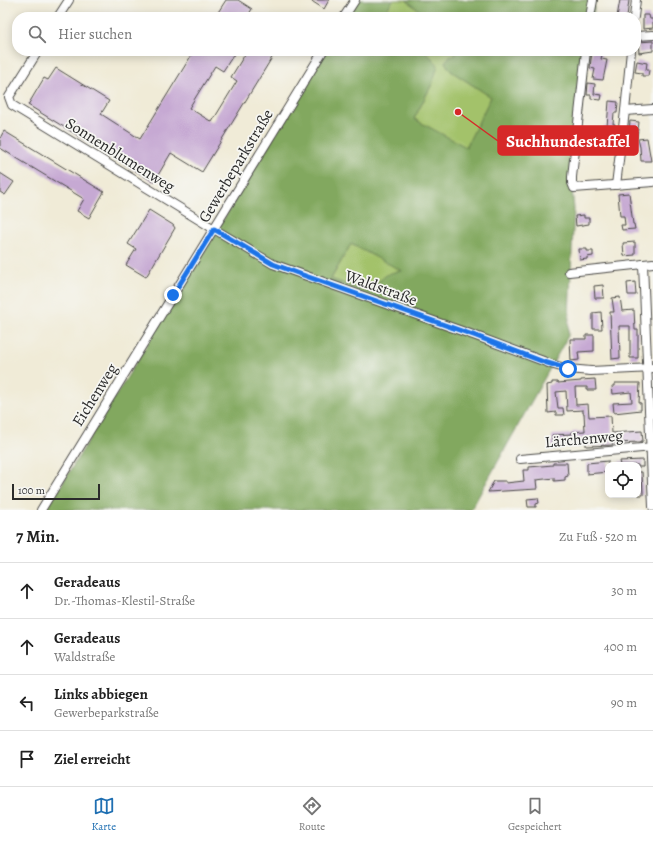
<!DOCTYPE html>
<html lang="de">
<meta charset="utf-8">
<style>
body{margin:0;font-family:Alegreya,serif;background:#f6f6f6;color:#222}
.controls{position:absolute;right:12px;bottom:12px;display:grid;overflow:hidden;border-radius:8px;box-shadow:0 2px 10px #0003}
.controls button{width:36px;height:36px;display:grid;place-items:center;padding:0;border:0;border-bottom:1px solid #e0e0e0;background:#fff;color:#222;font:20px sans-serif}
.scale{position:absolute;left:12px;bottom:10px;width:88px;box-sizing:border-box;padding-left:4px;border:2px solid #2b2b2b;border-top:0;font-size:11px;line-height:14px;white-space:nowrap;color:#2b2b2b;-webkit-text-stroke:3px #f6f6f2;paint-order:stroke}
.stop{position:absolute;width:12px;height:12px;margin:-9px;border:3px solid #1a73e8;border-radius:50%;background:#fff}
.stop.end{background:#1a73e8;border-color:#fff;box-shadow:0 1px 4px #0008}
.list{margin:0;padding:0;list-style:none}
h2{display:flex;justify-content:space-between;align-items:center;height:52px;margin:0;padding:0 16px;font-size:17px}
h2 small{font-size:13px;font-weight:400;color:#767676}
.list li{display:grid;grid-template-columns:26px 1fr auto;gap:12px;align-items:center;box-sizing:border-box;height:56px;padding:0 16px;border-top:1px solid #e0e0e0}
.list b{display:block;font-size:15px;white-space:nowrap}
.list p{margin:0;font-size:13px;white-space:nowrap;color:#767676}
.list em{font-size:13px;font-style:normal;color:#767676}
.icon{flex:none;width:22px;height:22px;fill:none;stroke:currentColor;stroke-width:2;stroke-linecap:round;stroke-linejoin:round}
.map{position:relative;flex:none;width:653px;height:510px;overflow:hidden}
.search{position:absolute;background:#fff;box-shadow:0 2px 10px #0003;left:12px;right:12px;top:12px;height:44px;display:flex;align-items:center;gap:10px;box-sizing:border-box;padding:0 14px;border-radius:16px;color:#767676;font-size:15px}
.sheet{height:276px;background:#fff}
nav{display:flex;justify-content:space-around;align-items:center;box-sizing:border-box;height:56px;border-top:1px solid #e0e0e0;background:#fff;font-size:11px;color:#767676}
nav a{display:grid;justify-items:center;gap:2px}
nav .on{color:#1f6fb2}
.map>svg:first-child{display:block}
.green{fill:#a3c26b;stroke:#67764b}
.forest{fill:#82a85f;stroke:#566a45;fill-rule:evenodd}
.building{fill:#c6a9d3}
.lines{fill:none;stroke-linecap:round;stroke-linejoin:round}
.minor-casing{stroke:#494845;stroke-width:10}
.minor{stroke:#fff;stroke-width:8}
.route{stroke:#1a73e8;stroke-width:5}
.labels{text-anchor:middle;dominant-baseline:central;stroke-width:3.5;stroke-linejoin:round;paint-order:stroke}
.street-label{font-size:16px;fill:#2b2b2b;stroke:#f6f6f2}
.leader{fill:none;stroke:#d62828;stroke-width:1.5}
.callout-dot{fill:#d62828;stroke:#f6f6f2;stroke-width:1.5}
.callout{fill:#d62828;stroke:#d62828;stroke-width:1.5}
.callout-label{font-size:17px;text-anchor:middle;font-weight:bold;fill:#fff}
</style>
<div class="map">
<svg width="653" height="510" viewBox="0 0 653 510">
<rect width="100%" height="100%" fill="#f6f6f2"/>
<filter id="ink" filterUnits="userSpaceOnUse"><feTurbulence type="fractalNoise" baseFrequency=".025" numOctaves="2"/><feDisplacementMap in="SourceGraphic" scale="8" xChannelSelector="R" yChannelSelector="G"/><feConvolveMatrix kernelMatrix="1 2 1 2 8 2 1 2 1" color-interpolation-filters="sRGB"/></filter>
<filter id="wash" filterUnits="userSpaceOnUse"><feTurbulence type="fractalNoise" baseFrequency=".012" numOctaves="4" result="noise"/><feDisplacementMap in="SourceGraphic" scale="16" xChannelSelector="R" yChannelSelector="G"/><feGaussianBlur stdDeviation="0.9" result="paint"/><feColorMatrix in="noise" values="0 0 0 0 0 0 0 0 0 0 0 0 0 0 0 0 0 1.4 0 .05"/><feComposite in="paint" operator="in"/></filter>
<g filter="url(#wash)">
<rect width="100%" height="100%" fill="#f0ebd7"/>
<!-- green -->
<g class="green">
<polygon points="393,0 406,0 427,17 382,17"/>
<polygon points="424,51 452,51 457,55 445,62 451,71 491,97 466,148 414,119 433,82 433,59"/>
<polygon points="351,244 403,271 377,282 370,294 331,279"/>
</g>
<!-- forest -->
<g class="forest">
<polygon points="357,0 393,0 382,17 347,17"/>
<polygon points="406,0 595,0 593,17 427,17"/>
<path d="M326 51H424L433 59 438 65 433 82 414 119 466 147 491 97 451 71 445 62 449 57 456 55 452 51H589L572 188 574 209 568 336 471 510H46ZM351 244 402 271C386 271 377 282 370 293L331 279Z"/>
</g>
<g id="blocks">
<!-- building -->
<g class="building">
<polygon points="226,0 238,0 252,9 247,17 215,17"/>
<polygon points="310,0 329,0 324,9"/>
<polygon points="620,0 629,0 627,17 617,17"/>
<polygon points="643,15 649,15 650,19 653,19 653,28 643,29"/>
<polygon points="653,41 653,51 639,53 638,42"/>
<polygon points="194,51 236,51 223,71 215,66 189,108 212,122 237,81 231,77 247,51 276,51 202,172 171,153 154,182 28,105 44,78 48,80 56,68 109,101 101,114 140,139"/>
<polygon points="592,51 600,51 600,54 602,55 601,59 607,60 603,80 593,79 595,69 590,68"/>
<polygon points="637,61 647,63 646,70 649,70 648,76 642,76 642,73 635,72"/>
<polygon points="588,83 595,84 594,94 602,95 601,100 591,99 591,95 587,95"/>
<polygon points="609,101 618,102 617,113 614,113 613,124 615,124 614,136 613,135 610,151 604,150 604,148 597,147 598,140 602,141 604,126 607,127"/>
<polygon points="630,121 639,122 637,138 630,137 631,131 629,131"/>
<polygon points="4,131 104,192 89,218 77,211 84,199 0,148 0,138"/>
<polygon points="647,138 651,161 641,161 640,147 638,139"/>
<polygon points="0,173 14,182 5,195 0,192"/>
<polygon points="629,193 633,224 634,224 635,229 622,230 621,225 625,225 624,216 620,216 618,194"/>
<polygon points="149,210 173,225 175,228 146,277 126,265 136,249 128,244"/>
<polygon points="584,215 584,218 589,218 589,224 576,226 575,216"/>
<polygon points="635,242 635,255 624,256 623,243"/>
<polygon points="579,249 587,249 587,251 593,251 593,256 587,257 587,259 580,260"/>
<polygon points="635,282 636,295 628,295 627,283"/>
<polygon points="603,285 604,298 595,298 594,286"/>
<polygon points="620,297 622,311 634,310 635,330 638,330 638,358 630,358 630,326 619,326 620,358 612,359 610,312 614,312 612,298"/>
<polygon points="601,312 602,329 593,329 593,313"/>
<polygon points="586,335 594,335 594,351 578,352 579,360 571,361 570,339 586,339"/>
<polygon points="595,379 596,390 587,390 587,387 575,387 576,405 588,404 589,417 611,416 612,433 642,431 643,441 641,441 641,442 612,443 613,445 586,446 586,438 565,439 565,444 562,444 562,446 552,447 552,435 572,434 572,432 585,431 584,413 583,413 583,410 567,411 566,391 556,392 558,408 563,408 564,415 556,415 556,412 548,413 547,385 552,384 552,382 558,382 558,383 581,381 581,380"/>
<polygon points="615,383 640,383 639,403 641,403 641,410 614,413 613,403 632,402 631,392 613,394 612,386 615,386"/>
<polygon points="643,460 643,467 638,467 638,465 620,465 619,461"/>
<polygon points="608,461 608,472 587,474 587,463"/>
<polygon points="553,463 567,463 568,476 565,477 565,480 554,481 554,478 536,480 537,489 488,492 494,481 506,481 506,483 524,481 523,470 529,470 529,467 553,465"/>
<polygon points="638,472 642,472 643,495 638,495"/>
<polygon points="538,498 539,503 536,504 536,507 528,507 527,499"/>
</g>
</g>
</g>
<g filter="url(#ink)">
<use href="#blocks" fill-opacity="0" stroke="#494845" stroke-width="1"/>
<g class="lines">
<!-- minor casing -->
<g class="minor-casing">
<g id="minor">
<polyline points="58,17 69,0"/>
<polyline points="344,17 355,0"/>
<polyline points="590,17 593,0"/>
<polyline points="634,17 636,0"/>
<polyline points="636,36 653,35"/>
<polyline points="38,51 9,97 12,105 214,229 273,264 476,336 554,365 568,369 591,371 653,368"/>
<polyline points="586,51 572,177 572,183 574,188 653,182"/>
<polyline points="625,111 653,109"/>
<polyline points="616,185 625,111 631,51"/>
<polyline points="643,264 653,507"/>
<polyline points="569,272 653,263"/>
<polyline points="520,459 653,447"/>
<polyline points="41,510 323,51"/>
</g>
</g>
<!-- minor -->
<use href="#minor" class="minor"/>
</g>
</g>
<g class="lines" filter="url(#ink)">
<!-- route -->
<polyline class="route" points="173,295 214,229 273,264 300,274 476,336 544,362 568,369"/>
</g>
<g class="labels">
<!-- street labels -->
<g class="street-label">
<text transform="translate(120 155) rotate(32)">Sonnenblumenweg</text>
<text transform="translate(236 166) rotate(-59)">Gewerbeparkstraße</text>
<text transform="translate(381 288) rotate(20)">Waldstraße</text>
<text transform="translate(95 395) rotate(-58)">Eichenweg</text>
<text transform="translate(584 439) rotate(-5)">Lärchenweg</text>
</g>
</g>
<!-- callouts -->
<path class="leader" d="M458 112L498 141"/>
<circle class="callout-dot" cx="458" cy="112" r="4"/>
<rect class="callout" x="498" y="126" width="140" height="29" rx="4"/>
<g class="callout-label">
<text x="568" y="147">Suchhundestaffel</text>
</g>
</svg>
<div class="controls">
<button><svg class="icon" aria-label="locate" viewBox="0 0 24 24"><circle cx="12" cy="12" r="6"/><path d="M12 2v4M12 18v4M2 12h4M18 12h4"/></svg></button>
</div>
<div class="scale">100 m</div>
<div class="stop" style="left:568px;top:369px"></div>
<div class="stop end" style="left:173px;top:295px"></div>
<div class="search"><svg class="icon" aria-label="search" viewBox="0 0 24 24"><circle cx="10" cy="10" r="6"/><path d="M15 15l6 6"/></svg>Hier suchen</div>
</div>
<section class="sheet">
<h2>7 Min.<small>Zu Fuß · 520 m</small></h2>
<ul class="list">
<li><svg class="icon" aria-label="ahead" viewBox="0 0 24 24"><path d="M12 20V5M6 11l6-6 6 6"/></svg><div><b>Geradeaus</b><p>Dr.-Thomas-Klestil-Straße</p></div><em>30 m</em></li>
<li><svg class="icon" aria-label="ahead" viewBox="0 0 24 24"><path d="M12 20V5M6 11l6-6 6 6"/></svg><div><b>Geradeaus</b><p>Waldstraße</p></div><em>400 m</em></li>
<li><svg class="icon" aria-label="left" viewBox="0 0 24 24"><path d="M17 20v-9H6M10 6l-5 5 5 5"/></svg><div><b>Links abbiegen</b><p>Gewerbeparkstraße</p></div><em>90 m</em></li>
<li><svg class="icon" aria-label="arrive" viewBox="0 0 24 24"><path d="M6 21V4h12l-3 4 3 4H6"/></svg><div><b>Ziel erreicht</b></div></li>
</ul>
</section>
<nav>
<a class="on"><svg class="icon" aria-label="map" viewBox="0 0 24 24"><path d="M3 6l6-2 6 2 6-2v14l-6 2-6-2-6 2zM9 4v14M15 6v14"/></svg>Karte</a>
<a><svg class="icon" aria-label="directions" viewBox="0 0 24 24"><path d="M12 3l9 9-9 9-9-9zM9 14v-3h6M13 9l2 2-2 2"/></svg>Route</a>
<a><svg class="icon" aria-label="saved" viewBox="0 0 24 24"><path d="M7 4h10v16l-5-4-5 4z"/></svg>Gespeichert</a>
</nav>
